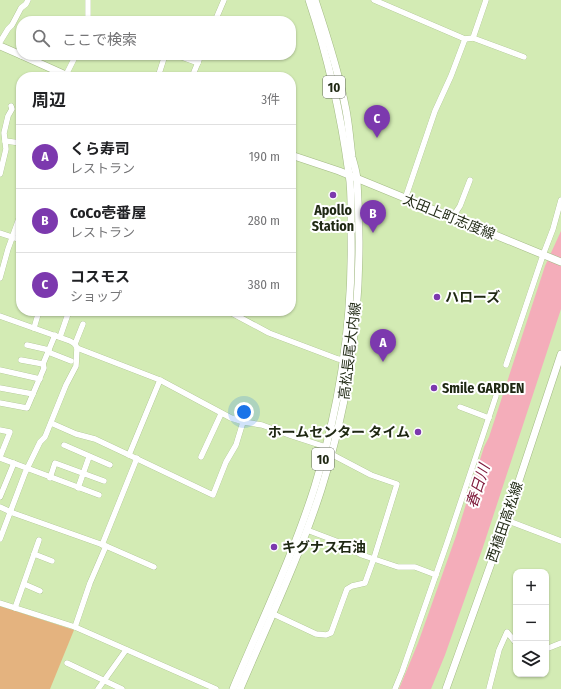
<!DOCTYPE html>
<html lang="ja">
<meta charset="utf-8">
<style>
body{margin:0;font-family:"Fira Sans Condensed","Noto Sans JP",sans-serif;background:#f2f2f2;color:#202124}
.controls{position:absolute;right:12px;bottom:12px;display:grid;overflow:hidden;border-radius:8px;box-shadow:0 1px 3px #0004}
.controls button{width:36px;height:36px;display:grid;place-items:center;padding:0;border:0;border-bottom:1px solid #e0e0e0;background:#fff;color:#202124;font:20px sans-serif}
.you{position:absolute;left:244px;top:412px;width:14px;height:14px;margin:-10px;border:3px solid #fff;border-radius:50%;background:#1a73e8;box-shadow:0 0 0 6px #1a73e833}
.badge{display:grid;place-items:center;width:26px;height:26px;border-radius:50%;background:#7c39ae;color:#fff;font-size:13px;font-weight:700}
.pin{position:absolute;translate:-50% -33px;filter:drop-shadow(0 1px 2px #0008)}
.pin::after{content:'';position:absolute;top:21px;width:14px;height:12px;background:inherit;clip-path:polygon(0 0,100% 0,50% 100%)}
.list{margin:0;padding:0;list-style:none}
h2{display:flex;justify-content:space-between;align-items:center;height:52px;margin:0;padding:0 16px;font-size:17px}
h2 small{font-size:13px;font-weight:400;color:#757577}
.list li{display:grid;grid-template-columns:26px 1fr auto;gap:12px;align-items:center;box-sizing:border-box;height:64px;padding:0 16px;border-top:1px solid #e0e0e0}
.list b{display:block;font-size:15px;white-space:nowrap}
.list p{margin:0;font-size:13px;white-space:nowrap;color:#757577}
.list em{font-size:13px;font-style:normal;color:#757577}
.icon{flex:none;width:22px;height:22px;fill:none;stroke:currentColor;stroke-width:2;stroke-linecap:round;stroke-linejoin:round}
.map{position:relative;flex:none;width:561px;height:689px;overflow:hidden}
.search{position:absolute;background:#fff;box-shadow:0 1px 3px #0004;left:16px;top:16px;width:280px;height:44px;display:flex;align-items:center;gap:10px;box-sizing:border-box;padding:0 14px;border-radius:16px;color:#757577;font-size:15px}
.panel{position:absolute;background:#fff;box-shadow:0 1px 3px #0004;left:16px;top:72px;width:280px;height:244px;border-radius:16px}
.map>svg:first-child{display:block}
.green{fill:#e4b37f}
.water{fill:#f4adba}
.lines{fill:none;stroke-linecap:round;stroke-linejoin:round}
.minor-casing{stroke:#a2b984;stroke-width:6}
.major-casing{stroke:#a2b984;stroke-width:8}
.minor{stroke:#fff;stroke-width:5.5}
.major{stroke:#fff;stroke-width:7}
.poi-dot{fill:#7c39ae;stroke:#fff;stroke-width:1.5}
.labels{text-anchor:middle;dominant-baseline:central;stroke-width:4;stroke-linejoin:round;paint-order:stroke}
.shield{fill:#fff;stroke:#62685a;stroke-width:1}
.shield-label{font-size:13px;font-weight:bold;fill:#1f2813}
.poi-label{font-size:14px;font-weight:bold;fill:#1f2813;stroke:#fff;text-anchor:start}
.street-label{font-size:14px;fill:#1f2813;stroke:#fff}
.water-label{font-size:15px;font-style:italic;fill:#7d1738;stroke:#fff}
</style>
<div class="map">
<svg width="561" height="689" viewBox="0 0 561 689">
<rect width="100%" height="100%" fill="#d3ebb4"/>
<!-- green -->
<polygon class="green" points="0,606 74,630 50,689 0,689"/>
<!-- water -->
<polygon class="water" points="561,231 561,309 483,547 445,655 431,689 399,689 418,643 456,536 484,447 489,437 545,266"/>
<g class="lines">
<!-- minor casing -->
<g class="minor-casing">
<g id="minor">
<polyline points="374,0 465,39 451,76 435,111 405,199"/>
<polyline points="88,21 88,0"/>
<polyline points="215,21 224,0"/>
<polyline points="473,38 524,57"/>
<polyline points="465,39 473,38 486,0"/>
<polyline points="0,42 8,29 12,25 21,8 26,4 28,0"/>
<polyline points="176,55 198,63"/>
<polyline points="66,75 76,55"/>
<polyline points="158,77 165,55"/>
<polyline points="192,77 201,55"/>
<polyline points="5,141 21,143"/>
<polyline points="0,174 6,149 4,133 8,116 12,109 11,106"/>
<polyline points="452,218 460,206 470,180"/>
<polyline points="0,233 21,240"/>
<polyline points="0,278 8,249 21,213"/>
<polyline points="228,311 269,333 338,359 346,360"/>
<polyline points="0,316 70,341 75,344 77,348 160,380 231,418 244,422 262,425 292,436 326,447 331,454 371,475 397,484 374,558 365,583 352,586 347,589 331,633 326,635 316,634 269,612"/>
<polyline points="34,328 39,311"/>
<polyline points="60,337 69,311"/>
<polyline points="75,344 83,324"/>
<polyline points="27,345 49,350"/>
<polyline points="48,352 71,361"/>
<polyline points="21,360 43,364"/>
<polyline points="506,365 543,255 553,229 561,200"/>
<polyline points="0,370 40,379"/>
<polyline points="0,388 33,394"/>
<polyline points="0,403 27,408 44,368 43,364 55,335"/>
<polyline points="460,407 489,418"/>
<polyline points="51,423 76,434 95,439 129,455 213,495 226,462 236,445 243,422"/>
<polyline points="0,430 10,432 0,457"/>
<polyline points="64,445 110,465"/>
<polyline points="129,455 160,380"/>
<polyline points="201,457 221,414"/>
<polyline points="0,458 99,495"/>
<polyline points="50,478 55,463 104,481"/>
<polyline points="78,488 89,457"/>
<polyline points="0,497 14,463"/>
<polyline points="0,507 13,513 106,546 154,567"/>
<polyline points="506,520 561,541"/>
<polyline points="307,530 336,541 362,555 398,567 415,567 436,575"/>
<polyline points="0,539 25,473 40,442 45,437 66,385 76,366 77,348"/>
<polyline points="102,545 137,458"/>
<polyline points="34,554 52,561"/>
<polyline points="24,584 40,591"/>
<polyline points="0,603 75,627 216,689"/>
<polyline points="15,608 39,540"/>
<polyline points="75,627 90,583 106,546"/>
<polyline points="546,649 561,643"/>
<polyline points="67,663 122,689"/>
<polyline points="98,689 126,650"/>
<polyline points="395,689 402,672 447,543 496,396"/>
<polyline points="489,689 499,650 507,632 516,643"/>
</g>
</g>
<!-- major casing -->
<g class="major-casing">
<g id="major">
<polyline points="0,46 21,55"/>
<polyline points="21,55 70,77"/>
<polyline points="291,155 339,171 561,262"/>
<path d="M233 689C261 622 293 556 315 486 341 402 353 320 351 232 351 213 352 193 349 174 341 115 328 57 309 0"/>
<path d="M240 689C268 623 299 558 321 490 353 390 364 285 357 181 357 173 354 165 352 157 350 141 349 126 346 110 339 73 327 36 315 0"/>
<polyline points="446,689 498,544 561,354"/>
</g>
</g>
<!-- minor -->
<use href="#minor" class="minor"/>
<!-- major -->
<use href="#major" class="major"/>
</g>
<!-- markers -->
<g class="poi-dot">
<circle cx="333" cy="195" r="4"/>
<circle cx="437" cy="297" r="4"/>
<circle cx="434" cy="388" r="4"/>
<circle cx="418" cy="432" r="4"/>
<circle cx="274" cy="547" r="4"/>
</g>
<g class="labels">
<!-- shield labels -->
<g class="shield">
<rect x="323" y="76" width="22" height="22" rx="3"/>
<rect x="312" y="448" width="22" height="22" rx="3"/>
</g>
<g class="shield-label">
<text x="334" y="87">10</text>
<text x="323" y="459">10</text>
</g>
<!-- poi labels -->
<g class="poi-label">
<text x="333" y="210" text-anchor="middle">Apollo<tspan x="333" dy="16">Station</tspan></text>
<text x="445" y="297">ハローズ</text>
<text x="442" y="388">Smile GARDEN</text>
<text x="410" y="432" text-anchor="end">ホームセンター タイム</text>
<text x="282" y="547">キグナス石油</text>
</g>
<!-- street labels -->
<g class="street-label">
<text transform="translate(449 217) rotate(22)">太田上町志度線</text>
<text transform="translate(350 351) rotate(-83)">高松長尾大内線</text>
<text transform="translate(505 522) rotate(-71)">西植田高松線</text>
</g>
<!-- water labels -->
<g class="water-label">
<text transform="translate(478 486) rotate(-72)">春日川</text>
</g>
</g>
</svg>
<div class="controls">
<button>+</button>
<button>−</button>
<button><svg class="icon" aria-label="layers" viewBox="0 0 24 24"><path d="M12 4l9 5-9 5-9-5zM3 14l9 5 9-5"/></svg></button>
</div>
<div class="you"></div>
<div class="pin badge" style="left:383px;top:362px">A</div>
<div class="pin badge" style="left:373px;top:233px">B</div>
<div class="pin badge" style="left:377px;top:138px">C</div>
<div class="search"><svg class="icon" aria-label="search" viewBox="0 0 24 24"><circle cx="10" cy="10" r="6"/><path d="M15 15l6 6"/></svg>ここで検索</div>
<section class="panel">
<h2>周辺<small>3件</small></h2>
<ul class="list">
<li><span class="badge">A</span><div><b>くら寿司</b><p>レストラン</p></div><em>190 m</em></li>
<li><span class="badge">B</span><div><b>CoCo壱番屋</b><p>レストラン</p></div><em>280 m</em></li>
<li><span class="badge">C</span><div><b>コスモス</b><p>ショップ</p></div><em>380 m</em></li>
</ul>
</section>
</div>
